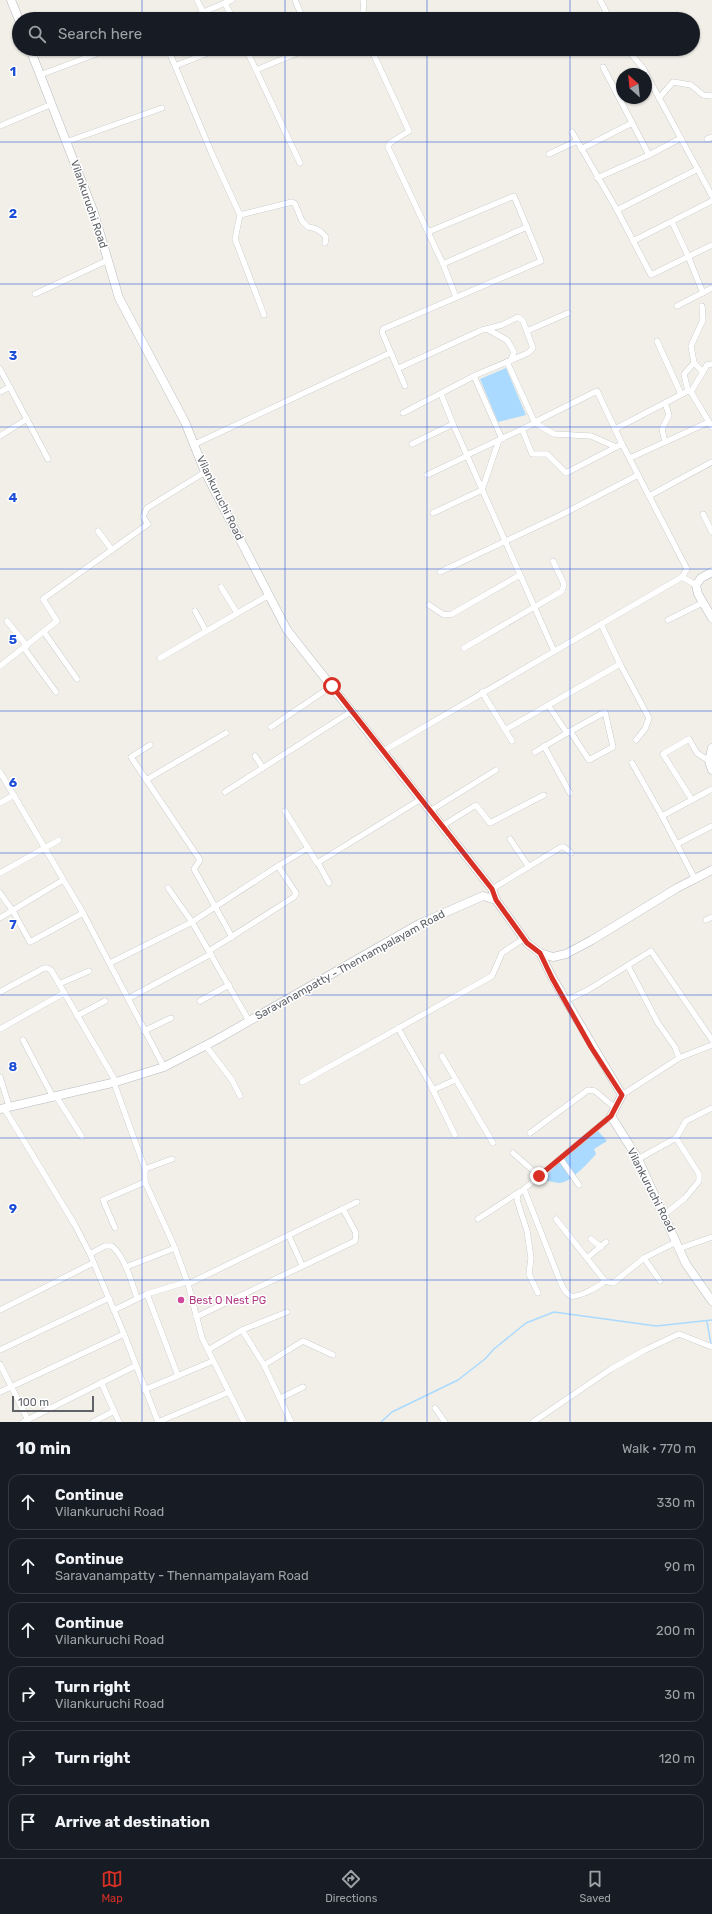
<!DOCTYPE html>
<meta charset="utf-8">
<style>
body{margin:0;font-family:Rubik,sans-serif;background:#242831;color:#f1f3f6}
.compass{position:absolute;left:616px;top:68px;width:36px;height:36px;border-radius:50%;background:#171b24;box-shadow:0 1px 3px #0004;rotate:333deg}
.scale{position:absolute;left:12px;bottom:10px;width:82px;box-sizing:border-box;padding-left:4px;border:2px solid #5f6368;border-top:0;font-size:11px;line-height:14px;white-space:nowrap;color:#5f6368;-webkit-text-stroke:3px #fff;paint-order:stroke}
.stop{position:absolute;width:12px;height:12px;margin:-9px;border:3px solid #d93025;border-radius:50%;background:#fff}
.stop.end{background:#d93025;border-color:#fff;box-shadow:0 1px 4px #0008}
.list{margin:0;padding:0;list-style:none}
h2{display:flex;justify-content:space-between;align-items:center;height:52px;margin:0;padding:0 16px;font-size:17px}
h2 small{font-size:13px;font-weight:400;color:#9ea1a6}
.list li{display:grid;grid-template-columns:26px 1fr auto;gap:12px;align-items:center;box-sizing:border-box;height:56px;margin:0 8px 8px;padding:0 8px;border:1px solid #363941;border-radius:12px}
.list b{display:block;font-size:15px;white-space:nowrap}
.list p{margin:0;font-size:13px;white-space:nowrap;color:#9ea1a6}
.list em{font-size:13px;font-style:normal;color:#9ea1a6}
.icon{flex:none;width:22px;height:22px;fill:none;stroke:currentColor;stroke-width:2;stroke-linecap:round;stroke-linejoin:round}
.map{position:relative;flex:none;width:712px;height:1422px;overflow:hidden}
.search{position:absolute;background:#171b24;box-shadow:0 1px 3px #0004;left:12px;right:12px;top:12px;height:44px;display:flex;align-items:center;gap:10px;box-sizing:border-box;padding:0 14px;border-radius:22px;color:#9ea1a6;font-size:15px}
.sheet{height:436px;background:#171b24}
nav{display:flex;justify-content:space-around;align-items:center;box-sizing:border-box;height:56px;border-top:1px solid #363941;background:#171b24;font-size:11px;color:#9ea1a6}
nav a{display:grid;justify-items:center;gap:2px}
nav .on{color:#d93025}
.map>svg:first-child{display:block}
.water{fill:#aadaff}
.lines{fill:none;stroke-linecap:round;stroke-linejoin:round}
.stream{stroke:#aadaff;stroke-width:1.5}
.street-casing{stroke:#b5b8bc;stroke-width:6}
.secondary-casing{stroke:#b6babf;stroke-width:9}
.street{stroke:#fff;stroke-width:5.5}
.secondary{stroke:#fff;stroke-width:8}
.route{stroke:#d93025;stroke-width:5}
.grid{fill:none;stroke:#1d4ed8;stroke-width:1;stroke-opacity:0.55}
.hotel-dot{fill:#d1479c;stroke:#fff;stroke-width:1.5}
.labels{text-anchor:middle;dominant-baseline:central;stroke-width:3;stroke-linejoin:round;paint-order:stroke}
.street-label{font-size:11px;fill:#5f6368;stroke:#fff}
.hotel-label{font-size:11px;fill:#b23c85;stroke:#fff;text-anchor:start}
.grid-label{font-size:13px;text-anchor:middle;font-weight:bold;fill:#1d4ed8;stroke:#fff;stroke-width:3;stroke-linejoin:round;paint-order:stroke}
</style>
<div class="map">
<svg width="712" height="1422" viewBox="0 0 712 1422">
<rect width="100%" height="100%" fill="#f1efe8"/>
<!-- water -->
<g class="water">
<polygon points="506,368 526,415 498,422 480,379"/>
<path d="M598 1131 607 1141 594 1149 596 1154C589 1162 571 1182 560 1183 556 1183 551 1181 547 1181L546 1176 556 1165Z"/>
</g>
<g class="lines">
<!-- stream -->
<g class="stream">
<polyline points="707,1322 711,1344"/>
<polyline points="381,1422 392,1412 458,1380 485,1359 494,1349 526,1323 554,1312 656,1326 712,1320"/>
</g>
<!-- street casing -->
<g class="street-casing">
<g id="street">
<polyline points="197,0 203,12"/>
<polyline points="295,0 303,19"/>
<polyline points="600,0 610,19"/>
<polyline points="225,3 233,19"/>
<polyline points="187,19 232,0"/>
<polyline points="292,19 301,15"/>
<polyline points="362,19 364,4 363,0"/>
<polyline points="168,49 212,154 240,215"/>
<polyline points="246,49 300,163"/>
<polyline points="371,49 409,131 390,143 388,147 443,264 456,297"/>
<polyline points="627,49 643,68 712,196"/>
<polyline points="175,66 218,49"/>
<polyline points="603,67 649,155"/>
<polyline points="256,70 307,49"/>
<polyline points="40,75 109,49"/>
<polyline points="659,98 673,82 691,85 703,95 712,96"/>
<polyline points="0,126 52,104"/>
<polyline points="572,132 617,210 651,275 712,245"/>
<polyline points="707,139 712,137"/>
<polyline points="66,142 162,108"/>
<polyline points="581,149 632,123"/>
<polyline points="549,154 577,141"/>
<polyline points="597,178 649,155 681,138"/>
<polyline points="617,210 698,169"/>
<polyline points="672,222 688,256 703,293"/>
<polyline points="633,241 712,201"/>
<polyline points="443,264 527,227"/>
<polyline points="35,294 108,260"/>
<polyline points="677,306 712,288"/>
<path d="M264 315 235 239 240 215 292 202 295 204 302 221 308 227C316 228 320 230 326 237L325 243"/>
<polyline points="487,329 507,340 514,352 511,360"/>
<polyline points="527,331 568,313"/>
<polyline points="657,341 681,394"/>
<polyline points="694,363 703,372"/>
<polyline points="399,368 482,330 502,325 518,317 523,321 533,348 528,353 476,375 403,413"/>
<polyline points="0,369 48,459"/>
<polyline points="474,376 502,439"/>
<polyline points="405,386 382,332 383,329 541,261 514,196 428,232"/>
<polyline points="688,391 684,374 694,363 691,346 703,320 702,306"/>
<polyline points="0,392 10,387"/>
<polyline points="691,392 707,365 712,364"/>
<polyline points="441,394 453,424 554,651"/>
<polyline points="665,403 669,415 662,429 665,442"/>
<polyline points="535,422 597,391 622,444 687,569 682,577"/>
<polyline points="535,423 554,434 591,436 616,447"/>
<polyline points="522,429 532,454 547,454 566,473 622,444"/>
<polyline points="615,429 688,391 691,392 712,427"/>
<polyline points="0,436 27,419"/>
<polyline points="195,444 390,353"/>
<polyline points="412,444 453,424"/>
<polyline points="467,455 535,423 507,362"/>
<polyline points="630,458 709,422"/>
<polyline points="427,475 467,456"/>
<polyline points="649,496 712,462"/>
<polyline points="433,513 482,490 499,440"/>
<polyline points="703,514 712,532"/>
<polyline points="98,531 112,550"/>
<polyline points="440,572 561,515 638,475"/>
<polyline points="221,587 237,613"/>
<polyline points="429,605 444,615 452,614 520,575"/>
<polyline points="195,611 206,631"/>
<polyline points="668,620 702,603"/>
<polyline points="7,621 27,646"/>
<polyline points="44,632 77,679"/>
<polyline points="24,648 56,692"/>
<polyline points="464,648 562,591 564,584 553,561"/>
<polyline points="160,658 269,595"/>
<polyline points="620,664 649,718 645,729 636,740"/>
<polyline points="0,666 57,621 43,599 148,524 143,517 147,508 205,472"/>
<polyline points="482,692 512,741"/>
<polyline points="548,705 567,733 605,712 613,747 589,760 570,731"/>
<polyline points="271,727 332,686"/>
<polyline points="505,730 620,664 601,624"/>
<polyline points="150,745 131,757 200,860 194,869 232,937"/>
<polyline points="544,746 570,793"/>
<polyline points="383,751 682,577 696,585"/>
<polyline points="535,752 567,733"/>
<polyline points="255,756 263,768"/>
<polyline points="632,763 662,816 695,879"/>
<polyline points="0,772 83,913 164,1067"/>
<polyline points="146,780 226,733"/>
<polyline points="225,792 352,711"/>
<polyline points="692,800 663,754 689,739 697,753 709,761"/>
<polyline points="0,803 14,795"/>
<polyline points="285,811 308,848"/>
<polyline points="430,811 496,770"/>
<polyline points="662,816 712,789"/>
<polyline points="442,826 476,805 490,823 544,795"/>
<polyline points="510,839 529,867"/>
<polyline points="677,844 712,826"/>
<polyline points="318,863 329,883"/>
<polyline points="278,866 308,848 317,863 421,799"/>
<polyline points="0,873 59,840"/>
<polyline points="492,889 561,847 564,847 571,853"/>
<polyline points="0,893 13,911 30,942 83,913"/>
<polyline points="0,918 63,880"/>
<polyline points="706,920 712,917"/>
<polyline points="209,951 294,897 296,893 278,866 192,922 249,1021"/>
<polyline points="110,963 192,922 168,888"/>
<polyline points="628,966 658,1023 675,1047 679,1058"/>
<polyline points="59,984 89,971"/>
<polyline points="0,992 44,968 47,968 51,970 116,1082"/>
<polyline points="129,998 211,954"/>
<polyline points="200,1001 229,985"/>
<polyline points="565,1001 588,990 651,951 712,1040"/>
<polyline points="77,1016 105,1001"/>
<polyline points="398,1028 429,1082 455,1135"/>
<polyline points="0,1029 64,993"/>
<polyline points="144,1031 171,1018"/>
<polyline points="23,1040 53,1097"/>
<polyline points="206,1046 232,1080 240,1096"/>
<polyline points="442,1056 493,1143"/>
<polyline points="0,1077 9,1106"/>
<polyline points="302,1082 492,976 502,953 523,939"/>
<polyline points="114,1083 145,1169 145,1182 175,1248 188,1284 202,1338 244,1422"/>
<polyline points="433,1090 455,1080"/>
<polyline points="622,1095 679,1058 712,1045"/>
<polyline points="56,1096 82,1137"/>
<polyline points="530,1133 588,1090 595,1091 615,1108"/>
<polyline points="513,1153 539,1176"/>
<polyline points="560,1158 579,1185"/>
<polyline points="638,1159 676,1138 686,1121 712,1108"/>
<polyline points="145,1169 172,1159"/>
<polyline points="524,1189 518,1194 517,1200 527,1231 531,1258 529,1274 538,1293"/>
<polyline points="664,1215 685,1198 699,1181 699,1174 676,1138"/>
<polyline points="478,1219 519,1192"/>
<polyline points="556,1219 605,1281 613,1283 644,1258 676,1242"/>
<polyline points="115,1228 103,1200 145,1182"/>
<polyline points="289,1236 302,1265"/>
<polyline points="591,1239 601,1247"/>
<polyline points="678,1249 712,1237"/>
<path d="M90 1254 105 1246H112C126 1259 131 1281 137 1298"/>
<polyline points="587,1258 606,1242"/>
<polyline points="644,1258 660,1281"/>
<polyline points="126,1267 175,1248"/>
<path d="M605 1281C600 1286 578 1298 571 1296 566 1294 562 1286 560 1281L524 1189 611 1116"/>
<polyline points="188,1284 357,1202"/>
<polyline points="147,1294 178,1376"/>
<polyline points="0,1310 93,1263"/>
<polyline points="114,1310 147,1294 186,1282"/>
<polyline points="196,1317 355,1241 356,1233 343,1209"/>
<polyline points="242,1330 264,1365 291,1422"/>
<polyline points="124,1334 158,1422"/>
<polyline points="0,1350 109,1298"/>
<polyline points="208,1350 242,1330 287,1312"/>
<polyline points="0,1364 28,1420"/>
<polyline points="264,1365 303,1341 333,1355"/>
<polyline points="101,1382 119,1422"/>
<polyline points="144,1390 213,1361"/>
<polyline points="0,1392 124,1334 90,1254 75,1225 4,1108"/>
<polyline points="281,1398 303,1387"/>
<polyline points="435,1408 445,1422"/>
<polyline points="23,1422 135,1366"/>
<polyline points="93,1422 114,1411"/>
<polyline points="158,1422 229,1392"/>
<polyline points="533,1422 611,1369 645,1350 679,1334 712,1347"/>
</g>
</g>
<!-- secondary casing -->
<g class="secondary-casing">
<g id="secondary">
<polyline points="11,0 19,20"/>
<polyline points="30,49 94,213 119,298 185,422 205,472 287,630 492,889 496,900"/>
<polyline points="712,572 701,578 696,585 698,594 712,618"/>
<polyline points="712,748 709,761 712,770"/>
<polyline points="540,953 552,977 622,1095 611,1116 638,1159 686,1264 712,1301"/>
<polyline points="0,1109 116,1082 164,1067 216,1040 419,924 483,896 496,900 527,943 540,953 553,957 566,954 592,940 677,888 712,870"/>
</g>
</g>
<!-- street -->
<use href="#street" class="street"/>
<!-- secondary -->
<use href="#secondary" class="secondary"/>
</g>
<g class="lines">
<!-- route -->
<polyline class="route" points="332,686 492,889 496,900 527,943 540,953 552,978 591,1047 622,1095 611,1116 539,1176"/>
</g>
<!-- grid -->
<path class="grid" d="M142 0V19M285 0V19M427 0V19M570 0V19M142 49V1422M285 49V1422M427 49V1422M570 49V1422M0 142H712M0 284H712M0 427H712M0 569H712M0 711H712M0 853H712M0 995H712M0 1138H712M0 1280H712"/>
<!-- markers -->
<circle class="hotel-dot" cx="181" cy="1300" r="4"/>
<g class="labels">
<!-- street labels -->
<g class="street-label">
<text transform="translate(89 204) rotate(71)">Vilankuruchi Road</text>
<text transform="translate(220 498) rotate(64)">Vilankuruchi Road</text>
<text transform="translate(350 965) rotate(-29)">Saravanampatty - Thennampalayam Road</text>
<text transform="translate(651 1190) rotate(63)">Vilankuruchi Road</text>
</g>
<!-- hotel labels -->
<g class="hotel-label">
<text x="189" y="1300">Best O Nest PG</text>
</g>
</g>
<g class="grid-label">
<text x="13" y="76">1</text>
<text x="13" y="218">2</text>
<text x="13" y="360">3</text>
<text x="13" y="502">4</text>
<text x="13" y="644">5</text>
<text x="13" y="787">6</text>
<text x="13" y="929">7</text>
<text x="13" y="1071">8</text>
<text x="13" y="1213">9</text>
</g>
</svg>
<svg class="compass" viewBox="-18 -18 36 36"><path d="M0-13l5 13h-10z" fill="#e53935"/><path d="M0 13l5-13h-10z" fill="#9ea1a6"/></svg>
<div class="scale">100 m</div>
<div class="stop" style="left:332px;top:686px"></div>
<div class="stop end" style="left:539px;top:1176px"></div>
<div class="search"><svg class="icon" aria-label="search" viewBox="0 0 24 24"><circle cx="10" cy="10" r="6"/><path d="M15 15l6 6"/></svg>Search here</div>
</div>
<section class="sheet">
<h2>10 min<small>Walk · 770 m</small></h2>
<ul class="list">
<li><svg class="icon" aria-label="ahead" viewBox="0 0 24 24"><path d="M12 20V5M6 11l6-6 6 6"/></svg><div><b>Continue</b><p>Vilankuruchi Road</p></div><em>330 m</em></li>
<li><svg class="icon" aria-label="ahead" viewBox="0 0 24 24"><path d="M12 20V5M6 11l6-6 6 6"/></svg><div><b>Continue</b><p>Saravanampatty - Thennampalayam Road</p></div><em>90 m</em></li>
<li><svg class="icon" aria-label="ahead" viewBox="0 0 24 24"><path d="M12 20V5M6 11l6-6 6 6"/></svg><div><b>Continue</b><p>Vilankuruchi Road</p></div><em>200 m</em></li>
<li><svg class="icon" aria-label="right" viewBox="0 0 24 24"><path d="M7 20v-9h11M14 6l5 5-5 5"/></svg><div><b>Turn right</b><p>Vilankuruchi Road</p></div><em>30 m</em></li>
<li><svg class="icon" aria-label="right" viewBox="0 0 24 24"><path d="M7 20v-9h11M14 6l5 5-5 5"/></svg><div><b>Turn right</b></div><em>120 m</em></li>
<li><svg class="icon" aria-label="arrive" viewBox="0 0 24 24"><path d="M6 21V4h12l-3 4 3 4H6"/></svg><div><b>Arrive at destination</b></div></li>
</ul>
</section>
<nav>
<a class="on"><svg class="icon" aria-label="map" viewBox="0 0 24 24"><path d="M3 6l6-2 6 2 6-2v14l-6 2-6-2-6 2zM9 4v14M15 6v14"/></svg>Map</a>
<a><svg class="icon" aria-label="directions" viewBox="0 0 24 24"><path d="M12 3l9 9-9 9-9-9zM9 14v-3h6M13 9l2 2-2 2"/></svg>Directions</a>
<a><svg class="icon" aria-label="saved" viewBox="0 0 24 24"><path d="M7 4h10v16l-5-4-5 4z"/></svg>Saved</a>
</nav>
